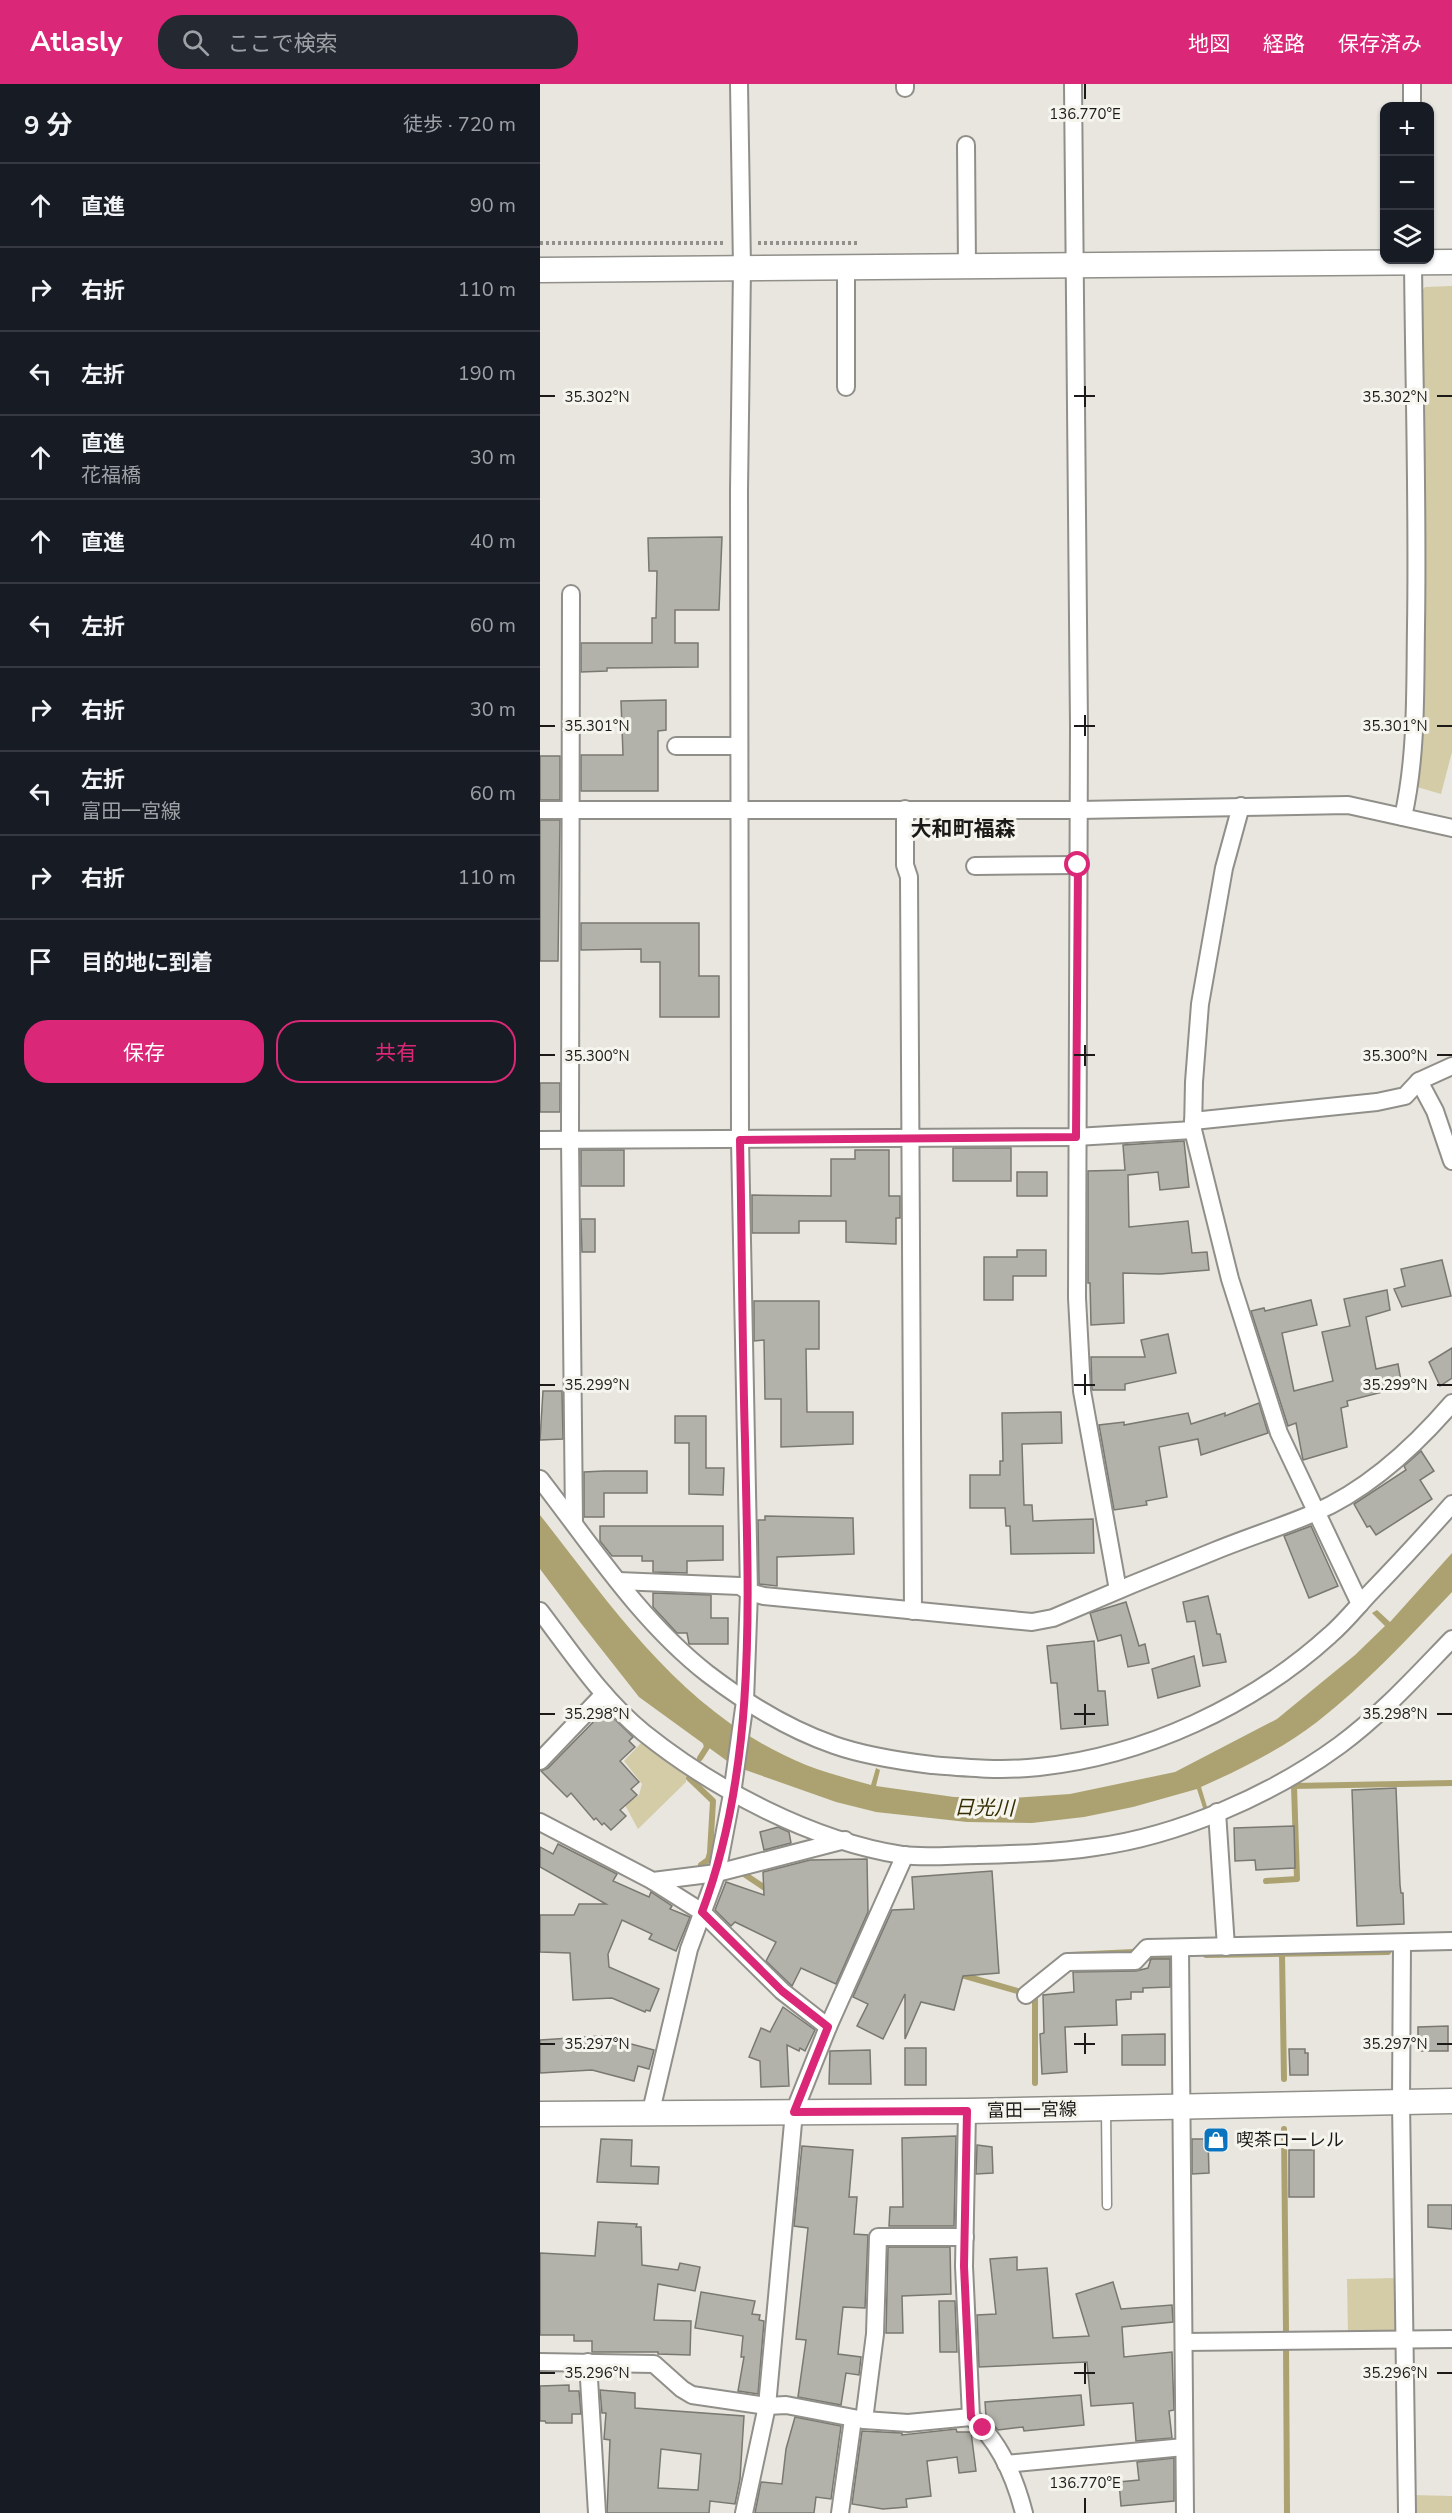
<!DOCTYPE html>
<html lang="ja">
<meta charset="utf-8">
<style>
body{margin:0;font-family:"Nunito Sans","Noto Sans JP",sans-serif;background:#242831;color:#f1f3f6}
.controls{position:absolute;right:18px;top:18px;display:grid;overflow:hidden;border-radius:12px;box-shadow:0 2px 4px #0004}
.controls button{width:54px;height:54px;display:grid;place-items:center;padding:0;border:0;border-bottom:2px solid #363941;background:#171b24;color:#f1f3f6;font:30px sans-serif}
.stop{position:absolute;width:18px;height:18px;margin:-14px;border:4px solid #db2777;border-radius:50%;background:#fff}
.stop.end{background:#db2777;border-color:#fff;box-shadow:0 2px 6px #0008}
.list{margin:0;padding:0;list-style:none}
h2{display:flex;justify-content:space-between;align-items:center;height:78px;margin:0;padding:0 24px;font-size:26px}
h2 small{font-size:20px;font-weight:400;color:#9ea1a6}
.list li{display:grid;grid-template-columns:39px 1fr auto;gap:18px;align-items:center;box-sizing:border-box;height:84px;padding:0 24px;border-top:2px solid #363941}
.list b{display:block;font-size:22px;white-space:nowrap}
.list p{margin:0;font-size:20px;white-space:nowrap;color:#9ea1a6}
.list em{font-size:20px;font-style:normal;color:#9ea1a6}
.actions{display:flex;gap:12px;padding:18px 24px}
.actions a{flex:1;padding:14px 0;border:2px solid #db2777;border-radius:24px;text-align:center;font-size:21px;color:#db2777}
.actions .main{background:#db2777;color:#fff}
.icon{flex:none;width:33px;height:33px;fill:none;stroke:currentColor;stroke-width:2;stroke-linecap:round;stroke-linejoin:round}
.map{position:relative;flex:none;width:912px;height:2429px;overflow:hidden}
header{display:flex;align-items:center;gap:36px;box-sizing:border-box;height:84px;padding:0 30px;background:#db2777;color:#fff}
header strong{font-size:28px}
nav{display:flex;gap:33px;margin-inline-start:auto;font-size:21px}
.search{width:420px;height:54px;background:#242831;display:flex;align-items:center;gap:15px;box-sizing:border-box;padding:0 21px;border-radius:24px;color:#9ea1a6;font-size:22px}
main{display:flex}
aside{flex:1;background:#171b24}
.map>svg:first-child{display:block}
.green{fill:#d3cca7}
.water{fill:#aca271}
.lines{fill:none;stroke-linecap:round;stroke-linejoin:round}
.stream{stroke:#aca271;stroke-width:6}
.building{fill:#b2b1aa;stroke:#797871;stroke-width:1.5;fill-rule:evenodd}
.lane-casing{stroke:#918f89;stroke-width:11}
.street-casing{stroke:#918f89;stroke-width:20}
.secondary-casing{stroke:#918f89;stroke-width:27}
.path{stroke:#91908b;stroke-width:4;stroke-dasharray:3 3;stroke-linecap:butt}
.lane{stroke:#fff;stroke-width:8}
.street{stroke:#fff;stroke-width:16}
.secondary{stroke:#fff;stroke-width:24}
.route{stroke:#db2777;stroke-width:8}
.ticks{fill:none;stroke:#1b1a18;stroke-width:2}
.labels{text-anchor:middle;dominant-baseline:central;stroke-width:6;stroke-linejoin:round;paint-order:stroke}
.street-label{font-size:18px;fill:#1b1a18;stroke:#f5f4ed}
.poi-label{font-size:18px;fill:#1b1a18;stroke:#f5f4ed;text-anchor:start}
.water-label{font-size:20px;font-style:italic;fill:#352d03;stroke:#f5f4ed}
.quarter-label{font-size:21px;font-weight:bold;fill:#1b1a18;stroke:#f5f4ed}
.ticks-label{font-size:15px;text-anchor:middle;fill:#1b1a18;stroke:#f5f4ed;stroke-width:6;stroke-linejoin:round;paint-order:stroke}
</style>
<header>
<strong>Atlasly</strong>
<div class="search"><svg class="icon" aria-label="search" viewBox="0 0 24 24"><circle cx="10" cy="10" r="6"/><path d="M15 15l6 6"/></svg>ここで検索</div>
<nav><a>地図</a><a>経路</a><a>保存済み</a></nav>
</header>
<main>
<aside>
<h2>9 分<small>徒歩 · 720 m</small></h2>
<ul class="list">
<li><svg class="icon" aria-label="ahead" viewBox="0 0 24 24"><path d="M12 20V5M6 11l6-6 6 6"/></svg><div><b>直進</b></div><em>90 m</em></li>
<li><svg class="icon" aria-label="right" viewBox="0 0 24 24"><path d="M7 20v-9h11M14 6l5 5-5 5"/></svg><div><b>右折</b></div><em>110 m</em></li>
<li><svg class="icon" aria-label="left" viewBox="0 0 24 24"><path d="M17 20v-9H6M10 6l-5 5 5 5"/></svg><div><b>左折</b></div><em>190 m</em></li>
<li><svg class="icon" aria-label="ahead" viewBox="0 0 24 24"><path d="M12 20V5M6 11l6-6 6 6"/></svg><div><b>直進</b><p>花福橋</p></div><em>30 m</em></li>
<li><svg class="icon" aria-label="ahead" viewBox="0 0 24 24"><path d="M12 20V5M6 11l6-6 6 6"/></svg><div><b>直進</b></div><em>40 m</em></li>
<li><svg class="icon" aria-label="left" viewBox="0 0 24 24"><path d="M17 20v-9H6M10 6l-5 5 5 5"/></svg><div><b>左折</b></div><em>60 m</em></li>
<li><svg class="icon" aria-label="right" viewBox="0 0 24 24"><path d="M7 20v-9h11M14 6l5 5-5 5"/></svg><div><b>右折</b></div><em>30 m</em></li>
<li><svg class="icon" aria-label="left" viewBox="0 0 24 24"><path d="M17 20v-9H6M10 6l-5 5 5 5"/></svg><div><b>左折</b><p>富田一宮線</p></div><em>60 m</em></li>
<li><svg class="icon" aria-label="right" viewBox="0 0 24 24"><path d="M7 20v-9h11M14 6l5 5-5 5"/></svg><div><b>右折</b></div><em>110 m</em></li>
<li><svg class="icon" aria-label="arrive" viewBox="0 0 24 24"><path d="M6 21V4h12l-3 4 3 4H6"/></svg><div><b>目的地に到着</b></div></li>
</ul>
<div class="actions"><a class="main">保存</a><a>共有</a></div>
</aside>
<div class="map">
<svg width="912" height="2429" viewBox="0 0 912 2429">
<rect width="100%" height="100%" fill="#e8e6df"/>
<!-- green -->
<g class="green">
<polygon points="912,202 912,668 901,710 867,700 875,215 885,203"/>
<polygon points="103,1657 146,1689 146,1698 98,1745 85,1721 99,1711 102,1700 84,1677"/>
<polygon points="859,2194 859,2243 852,2249 808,2249 807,2195"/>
<polygon points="872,2411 912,2412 912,2429 872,2429"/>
</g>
<!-- water -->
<path class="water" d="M0 1431C78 1530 144 1631 266 1681 287 1689 309 1695 331 1701L336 1684 340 1686 336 1702 414 1713 471 1714 530 1710 635 1688 737 1635 815 1571 845 1542 832 1529 837 1526 850 1538 912 1469V1508C869 1553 826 1600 777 1638 742 1665 701 1685 661 1703L668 1726 664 1727 657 1705 593 1723 544 1733 492 1739 427 1738 336 1728 296 1718 194 1682 99 1613 40 1538 0 1485Z"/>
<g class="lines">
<!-- stream -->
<g class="stream">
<polyline points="160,1674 167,1663 165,1656"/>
<polyline points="149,1694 173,1717 170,1769 168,1776 161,1781"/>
<polyline points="204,1790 231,1808"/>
<polyline points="726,1797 757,1795 754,1702 912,1699"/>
<polyline points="742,1870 744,1995"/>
<polyline points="531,1871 593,1868"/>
<polyline points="666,1871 848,1868"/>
<polyline points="605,1874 631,1874"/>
<polyline points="418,1890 481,1908 485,1904"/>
<polyline points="495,1911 495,1999"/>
<polyline points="744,2045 746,2247"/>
<polyline points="747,2429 746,2260 749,2260"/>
</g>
</g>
<!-- building -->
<g class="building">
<polygon points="182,453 179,526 135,526 135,559 158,559 158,583 67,584 67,587 41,588 41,559 112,559 112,534 116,534 117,487 109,487 108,454"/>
<polygon points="126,616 126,646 118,647 118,707 41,707 41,671 83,671 81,617"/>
<rect x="0" y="672" width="20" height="44"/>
<polygon points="0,736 20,736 18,877 0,877"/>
<polygon points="41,839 159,839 159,892 179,892 179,933 120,933 120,878 101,878 101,865 41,866"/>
<rect x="0" y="999" width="20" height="29"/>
<polygon points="644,1057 649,1103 620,1106 618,1088 588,1091 589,1143 648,1137 652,1169 667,1168 669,1186 620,1190 583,1189 584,1239 551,1241 550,1199 548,1199 548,1087 585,1086 583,1061"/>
<rect x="413" y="1064" width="58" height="33"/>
<rect x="41" y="1066" width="43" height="36"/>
<polygon points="315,1066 349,1066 349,1112 360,1112 360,1134 356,1134 356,1160 306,1158 306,1137 259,1137 259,1149 212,1149 212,1111 291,1112 291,1075 315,1075"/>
<rect x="477" y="1088" width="30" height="24"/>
<polygon points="41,1135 55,1135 55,1168 42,1168"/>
<polygon points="477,1166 506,1166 506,1192 473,1192 473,1216 444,1216 444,1173 477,1173"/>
<polygon points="902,1176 911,1212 862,1223 854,1205 865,1202 861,1185"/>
<polygon points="847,1206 850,1226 826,1233 836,1285 858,1280 862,1303 807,1317 808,1322 801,1324 807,1363 763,1376 756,1339 748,1342 711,1227 724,1224 725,1227 771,1216 777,1241 742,1249 754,1307 793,1297 782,1248 810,1242 804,1215"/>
<polygon points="214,1217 279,1217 279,1265 266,1265 267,1328 313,1328 313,1360 241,1363 241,1315 225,1315 224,1256 214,1257"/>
<polygon points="628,1250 636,1289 585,1300 585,1306 552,1306 551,1273 605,1273 601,1256"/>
<polygon points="912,1264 912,1294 900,1302 889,1278"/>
<polygon points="3,1307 22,1307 23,1355 0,1356"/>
<polygon points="719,1319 728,1349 661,1371 658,1355 619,1363 627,1413 606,1417 607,1421 574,1426 559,1341 584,1338 584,1341 648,1329 651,1340 685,1329 685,1332"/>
<polygon points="521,1328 522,1359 482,1360 484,1421 492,1421 493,1437 553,1435 554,1469 471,1470 470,1442 466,1442 465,1424 430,1424 430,1391 460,1391 460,1377 463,1377 462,1329"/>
<polygon points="135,1332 166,1332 166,1384 184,1384 183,1411 149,1410 149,1359 135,1359"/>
<polygon points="881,1367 894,1387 880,1396 892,1415 836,1451 830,1442 827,1443 814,1420 866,1386 864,1382"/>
<polygon points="64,1387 107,1387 107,1409 64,1409 64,1433 44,1433 44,1388"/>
<polygon points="225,1432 313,1434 314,1470 237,1473 237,1502 219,1500 218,1436 225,1436"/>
<polygon points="60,1442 183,1442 183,1476 147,1477 147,1489 113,1488 113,1477 102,1477 102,1472 72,1472 60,1457"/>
<polygon points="771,1442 798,1502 769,1514 744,1452"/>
<polygon points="113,1509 171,1511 171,1534 188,1534 188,1560 149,1560 147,1549 137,1549 113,1523"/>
<polygon points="668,1512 677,1550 680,1550 686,1578 663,1582 655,1537 647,1538 643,1518"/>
<polygon points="586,1518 599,1562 605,1560 609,1579 588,1583 581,1551 558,1557 550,1529"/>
<polygon points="554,1557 558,1607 565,1607 568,1641 521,1645 517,1599 511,1599 507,1562"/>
<polygon points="654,1572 660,1602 618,1614 612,1585"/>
<polygon points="65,1626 93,1653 89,1657 95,1663 80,1677 99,1698 91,1705 97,1711 80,1726 86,1732 71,1746 64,1739 62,1741 56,1734 54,1736 31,1709 27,1713 1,1687 8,1684"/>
<polygon points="856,1704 860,1801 861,1809 863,1809 864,1840 817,1842 812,1706"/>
<polygon points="754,1742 755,1784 716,1786 715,1776 695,1777 694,1744"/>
<polygon points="238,1743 249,1748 251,1759 224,1766 220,1748"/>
<polygon points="18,1760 77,1790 73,1797 109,1813 111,1808 132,1822 130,1825 150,1833 136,1867 109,1855 112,1850 82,1836 68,1870 69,1883 119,1905 110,1927 106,1926 105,1928 72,1914 33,1916 30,1869 0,1868 0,1831 34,1831 39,1820 66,1820 0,1783 0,1763 13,1770"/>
<polygon points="327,1775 328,1828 296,1900 261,1884 252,1902 226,1877 236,1858 195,1838 191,1842 175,1826 186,1798 224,1811 223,1788 270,1776"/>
<polygon points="452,1787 459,1889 423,1892 414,1926 381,1918 365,1955 365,1910 343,1955 317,1942 328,1920 313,1913 352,1826 374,1825 372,1793"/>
<polygon points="611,1875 630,1875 630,1903 603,1904 603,1908 591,1908 591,1915 576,1916 577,1941 525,1943 527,1988 502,1990 500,1950 504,1949 503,1911 534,1908 533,1888 596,1887 608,1884"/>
<polygon points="243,1923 275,1946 265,1967 260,1964 259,1967 247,1961 249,2002 221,2003 220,1977 209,1973 221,1944 230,1948"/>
<polygon points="908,1942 908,1967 878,1967 878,1943"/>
<polygon points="625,1950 625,1981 582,1981 582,1951"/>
<polygon points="61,1952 114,1966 109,1985 98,1982 94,1997 52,1986 0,1989 0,1956"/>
<rect x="365" y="1964" width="21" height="37"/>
<polygon points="749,1965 765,1965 765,1969 768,1969 768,1991 750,1991"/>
<polygon points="330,1966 331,2000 289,2000 290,1967"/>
<polygon points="416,2052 414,2142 349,2142 350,2123 363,2123 362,2054"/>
<polygon points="61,2055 92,2056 91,2082 119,2083 118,2100 57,2098"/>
<polygon points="652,2055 668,2055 669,2089 652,2090"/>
<polygon points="437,2061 452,2063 453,2089 436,2090"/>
<polygon points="262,2062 313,2066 309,2113 317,2113 314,2150 328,2151 325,2224 303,2223 298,2270 321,2273 319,2291 306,2289 301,2321 258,2313 266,2256 256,2255 268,2144 254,2142"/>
<rect x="749" y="2066" width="25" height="47"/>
<polygon points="888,2121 912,2121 912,2145 888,2143"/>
<polygon points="58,2138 97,2140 96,2143 101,2143 102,2181 138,2186 140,2179 160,2183 155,2207 118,2200 114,2236 151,2237 150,2271 118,2270 118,2268 52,2268 52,2257 34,2257 34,2251 0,2251 0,2169 55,2172"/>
<polygon points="348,2163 410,2163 411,2210 362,2212 363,2249 346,2249"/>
<polygon points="477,2173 477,2186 507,2184 513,2254 549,2252 536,2210 573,2198 581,2225 632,2221 633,2238 582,2243 584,2273 632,2268 634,2326 629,2327 632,2354 596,2357 593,2319 551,2322 547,2278 439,2283 437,2231 456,2230 450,2175"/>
<polygon points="161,2208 215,2217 212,2230 220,2231 219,2236 224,2237 218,2310 198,2307 204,2273 201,2273 203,2252 155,2244"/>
<polygon points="399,2217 415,2217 417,2268 400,2268"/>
<polygon points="29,2301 29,2307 39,2307 41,2330 32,2330 32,2339 6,2339 5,2337 0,2337 0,2302"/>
<path d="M60 2306 95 2309V2324L204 2332 200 2395 195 2420 170 2417 169 2429H67L70 2356 64 2355 66 2329H62ZM121 2365 161 2370 158 2406 118 2404Z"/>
<polygon points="541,2311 544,2341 484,2347 483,2343 458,2346 446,2333 445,2318"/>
<polygon points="255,2333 301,2342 291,2415 276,2413 274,2429 215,2429 221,2398 242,2400 246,2365"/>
<polygon points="416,2345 417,2348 431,2348 436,2387 419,2389 417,2373 387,2377 391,2412 366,2415 367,2423 343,2425 312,2420 322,2347 362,2349 362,2351"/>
<polygon points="634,2374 634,2417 581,2422 579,2398 599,2396 597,2378"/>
</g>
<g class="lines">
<!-- lane casing -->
<g class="lane-casing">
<polyline id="lane" points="566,2025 567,2121"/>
</g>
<!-- street casing -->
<g class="street-casing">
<g id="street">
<polyline points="533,0 539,643 537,1214 542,1307 578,1506"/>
<polyline points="872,0 872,22"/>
<polyline points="365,4 365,0"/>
<polyline points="426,61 427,182"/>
<polyline points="306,183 306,303"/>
<polyline points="31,510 30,1055 34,1438"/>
<polyline points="136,662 199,662"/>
<polyline points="701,722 684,784 660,920 654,998 653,1046 690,1195 739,1349 820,1520"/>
<polyline points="365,725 365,781 369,793 373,1527"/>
<polyline points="0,726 539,726 808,721 912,744"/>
<path d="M863 733C877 672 875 605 876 543 878 420 874 298 873 176"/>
<polyline points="435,782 538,781"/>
<polyline points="879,997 895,1027 912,1077"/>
<polyline points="653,1037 837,1018 865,1012 879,997 912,982"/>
<polyline points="0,1056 536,1053 653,1046"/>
<path d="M0 1395C52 1462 100 1537 168 1590 206 1619 248 1645 294 1661 325 1672 359 1677 392 1681 428 1684 463 1687 499 1683 604 1672 712 1622 790 1551 804 1539 816 1524 829 1510 857 1481 885 1451 912 1420"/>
<path d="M78 1497 200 1502 209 1508 224 1512 492 1538 513 1534C566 1511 619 1489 672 1468 706 1454 741 1443 774 1429 827 1406 875 1362 912 1319"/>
<path d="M0 1527C32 1569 62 1615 104 1649 174 1705 272 1757 362 1771 386 1774 413 1771 437 1771 477 1770 515 1769 555 1763 638 1752 732 1711 800 1661 841 1631 877 1591 912 1555"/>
<polyline points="0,1677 64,1610"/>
<polyline points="677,1728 686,1863"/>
<polyline points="0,1738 113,1797 177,1789 305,1756"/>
<polyline points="113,1797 162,1828 242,1907 288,1943"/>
<polyline points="862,1860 861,2018 867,2429"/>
<polyline points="640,1864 645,2429"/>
<polyline points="486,1911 527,1878 595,1877 607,1864 912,1857"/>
<polyline points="111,2027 149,1865 177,1789 192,1710 205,1617 209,1508 200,1056 199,406 202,183 199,0"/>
<path d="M427 2027 424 2182 431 2333C460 2357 475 2394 484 2429"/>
<polyline points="644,2258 912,2255"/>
<polyline points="0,2278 114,2280 142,2305 152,2311 227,2322 246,2321 324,2336 368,2339 431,2333"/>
<polyline points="48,2278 57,2429"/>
<polyline points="324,2336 335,2250 338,2153 425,2153"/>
<polyline points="466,2380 644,2363"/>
<polyline points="204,2429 227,2322 254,2028 288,1943 365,1771"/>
<polyline points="300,2429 313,2335"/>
</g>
</g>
<!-- secondary casing -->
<g class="secondary-casing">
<g id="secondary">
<polyline points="0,186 912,178"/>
<polyline points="0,2030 427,2027 912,2017"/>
</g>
</g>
<!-- path -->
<g class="path">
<polyline points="0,159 184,159"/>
<polyline points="218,159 319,159"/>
</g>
<!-- lane -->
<use href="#lane" class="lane"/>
<!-- street -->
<use href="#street" class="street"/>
<!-- secondary -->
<use href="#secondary" class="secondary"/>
</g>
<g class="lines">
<!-- route -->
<path class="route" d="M443 2344 431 2333 424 2182 427 2027 254 2028 288 1943 242 1907 162 1828C218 1679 208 1513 205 1356 202 1256 202 1156 200 1056L536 1053 538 781"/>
</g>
<!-- ticks -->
<path class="ticks" d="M545 0V15M545 302V323M0 312H15M534 312H555M897 312H912M545 631V652M0 642H15M534 642H555M897 642H912M545 961V982M0 971H15M534 971H555M897 971H912M545 1290V1311M0 1301H15M534 1301H555M897 1301H912M545 1620V1641M0 1630H15M534 1630H555M897 1630H912M545 1949V1970M0 1960H15M534 1960H555M897 1960H912M545 2279V2300M0 2289H15M534 2289H555M897 2289H912M545 2414V2429"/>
<!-- icons -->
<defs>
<g id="shop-square" transform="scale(1.35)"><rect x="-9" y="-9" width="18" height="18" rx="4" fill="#0b74bf" stroke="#f5f4ed"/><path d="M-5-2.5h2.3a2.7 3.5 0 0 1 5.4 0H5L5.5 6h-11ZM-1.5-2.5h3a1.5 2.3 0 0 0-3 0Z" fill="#fff"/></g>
</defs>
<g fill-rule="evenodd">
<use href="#shop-square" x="676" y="2056"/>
</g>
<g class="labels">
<!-- street labels -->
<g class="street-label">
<text transform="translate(492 2026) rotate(-1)">富田一宮線</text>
</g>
<!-- poi labels -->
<g class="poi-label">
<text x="696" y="2056">喫茶ローレル</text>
</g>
<!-- water labels -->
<g class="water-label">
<text transform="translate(444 1724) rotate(1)">日光川</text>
</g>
<!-- quarter labels -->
<g class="quarter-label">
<text x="423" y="745">大和町福森</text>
</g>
</g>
<g class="ticks-label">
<text x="545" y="35">136.770°E</text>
<text x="57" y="318">35.302°N</text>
<text x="855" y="318">35.302°N</text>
<text x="57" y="647">35.301°N</text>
<text x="855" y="647">35.301°N</text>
<text x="57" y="977">35.300°N</text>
<text x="855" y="977">35.300°N</text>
<text x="57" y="1306">35.299°N</text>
<text x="855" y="1306">35.299°N</text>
<text x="57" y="1635">35.298°N</text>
<text x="855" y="1635">35.298°N</text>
<text x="57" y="1965">35.297°N</text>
<text x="855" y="1965">35.297°N</text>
<text x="57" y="2294">35.296°N</text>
<text x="855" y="2294">35.296°N</text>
<text x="545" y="2404">136.770°E</text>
</g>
</svg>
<div class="controls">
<button>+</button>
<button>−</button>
<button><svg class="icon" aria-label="layers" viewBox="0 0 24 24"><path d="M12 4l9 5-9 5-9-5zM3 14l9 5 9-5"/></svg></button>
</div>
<div class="stop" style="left:538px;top:781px"></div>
<div class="stop end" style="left:443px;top:2344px"></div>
</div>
</main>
